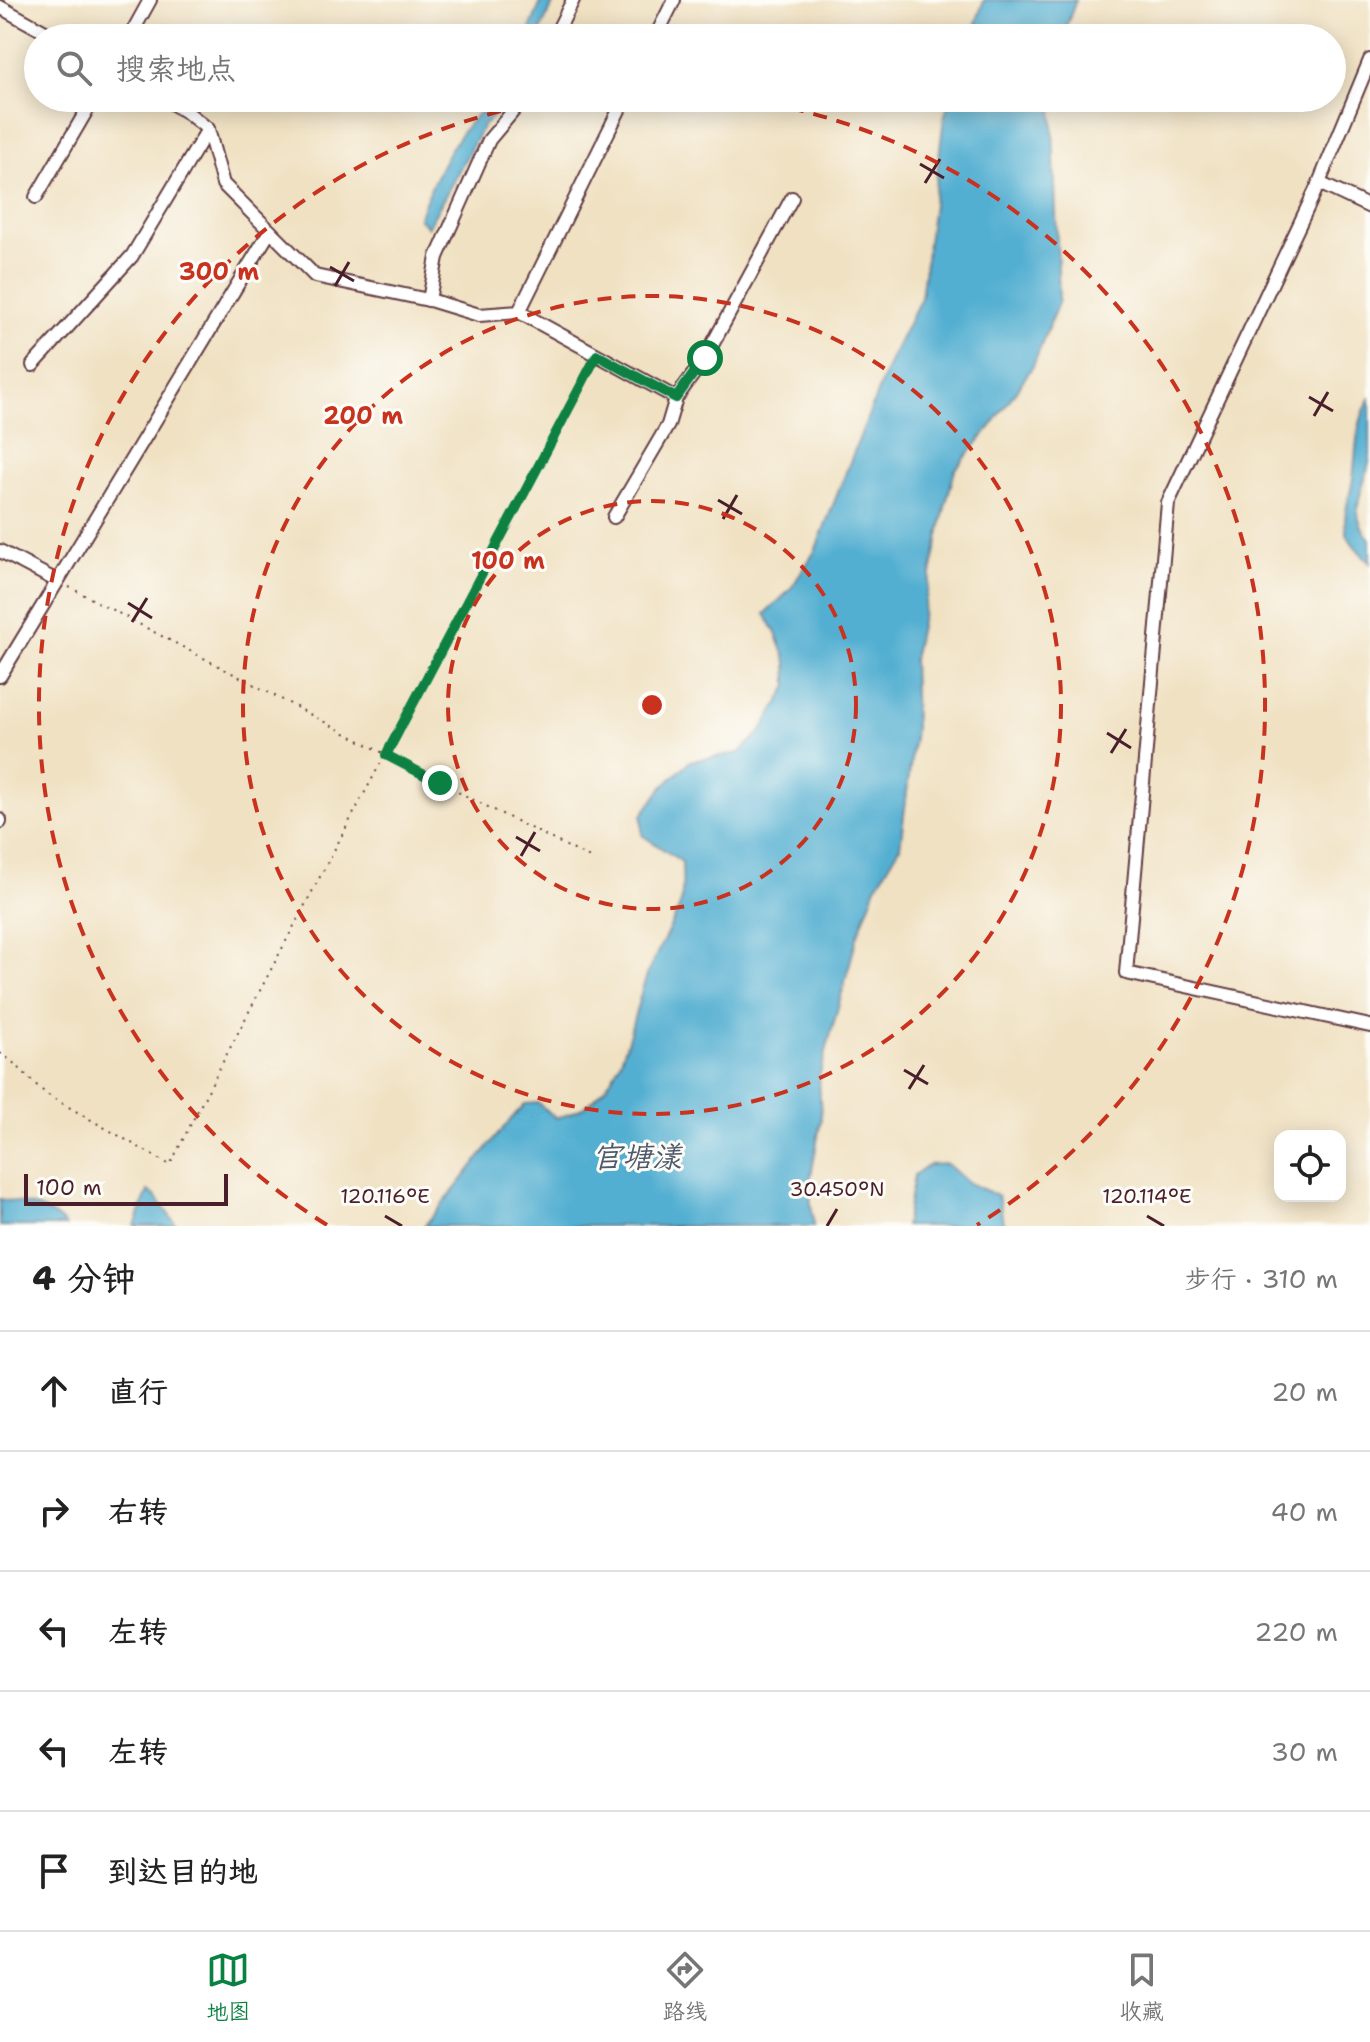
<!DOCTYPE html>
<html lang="zh">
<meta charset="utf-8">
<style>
body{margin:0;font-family:"Shantell Sans","LXGW WenKai TC",sans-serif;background:#f6f6f6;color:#222}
.controls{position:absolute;right:24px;bottom:24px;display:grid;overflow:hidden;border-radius:16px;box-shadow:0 4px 20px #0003}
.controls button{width:72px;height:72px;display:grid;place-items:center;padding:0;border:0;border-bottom:2px solid #e0e0e0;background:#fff;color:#222;font:40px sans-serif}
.scale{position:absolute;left:24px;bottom:20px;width:204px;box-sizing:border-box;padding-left:8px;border:4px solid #4a1f2b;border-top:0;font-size:22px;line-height:28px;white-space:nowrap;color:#4a1f2b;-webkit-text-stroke:6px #fdfcf7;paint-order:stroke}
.stop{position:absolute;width:24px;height:24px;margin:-18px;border:6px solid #0b8043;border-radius:50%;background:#fff}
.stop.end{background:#0b8043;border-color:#fff;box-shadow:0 2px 8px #0008}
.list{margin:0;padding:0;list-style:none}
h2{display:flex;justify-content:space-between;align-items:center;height:104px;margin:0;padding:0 32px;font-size:34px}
h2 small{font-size:26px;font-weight:400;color:#767676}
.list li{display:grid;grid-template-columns:52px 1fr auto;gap:24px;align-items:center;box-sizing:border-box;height:120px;padding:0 32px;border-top:2px solid #e0e0e0}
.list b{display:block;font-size:30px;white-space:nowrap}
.list em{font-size:26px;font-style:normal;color:#767676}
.icon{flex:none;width:44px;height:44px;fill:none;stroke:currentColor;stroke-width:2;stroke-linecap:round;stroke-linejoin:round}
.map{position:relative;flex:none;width:1370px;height:1226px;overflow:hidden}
.search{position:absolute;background:#fff;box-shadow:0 4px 20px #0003;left:24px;right:24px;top:24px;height:88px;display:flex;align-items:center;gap:20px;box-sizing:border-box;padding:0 28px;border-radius:44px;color:#767676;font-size:30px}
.sheet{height:704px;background:#fff}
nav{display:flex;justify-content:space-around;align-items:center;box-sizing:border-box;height:112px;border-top:2px solid #e0e0e0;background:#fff;font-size:22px;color:#767676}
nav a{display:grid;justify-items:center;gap:4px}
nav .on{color:#0b8043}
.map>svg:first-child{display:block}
.water{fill:#53afd1;stroke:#4e677e;stroke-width:2}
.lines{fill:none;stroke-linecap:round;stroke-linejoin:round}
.minor-casing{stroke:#633c42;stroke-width:16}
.path{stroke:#633c42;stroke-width:2;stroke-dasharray:2 6;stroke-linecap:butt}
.minor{stroke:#fff;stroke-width:12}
.route{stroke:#0b8043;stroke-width:10}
.ticks{fill:none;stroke:#4a1f2b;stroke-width:3}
.ring{fill:none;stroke:#c8321e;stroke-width:4;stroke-dasharray:14 10}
.labels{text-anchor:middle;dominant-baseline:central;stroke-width:6;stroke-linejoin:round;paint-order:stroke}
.water-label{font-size:30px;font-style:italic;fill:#4e596d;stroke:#fdfcf7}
.ticks-label{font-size:20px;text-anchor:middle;fill:#4a1f2b;stroke:#fdfcf7;stroke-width:6;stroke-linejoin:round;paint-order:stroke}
.centre{fill:#c8321e;stroke:#fdfcf7;stroke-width:4}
.ring-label{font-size:24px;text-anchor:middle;font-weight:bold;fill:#c8321e;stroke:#fdfcf7;stroke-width:6;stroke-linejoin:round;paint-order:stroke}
</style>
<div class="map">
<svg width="1370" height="1226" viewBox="0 0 1370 1226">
<rect width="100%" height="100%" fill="#fdfcf7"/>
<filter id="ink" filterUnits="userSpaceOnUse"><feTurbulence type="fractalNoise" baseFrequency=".0125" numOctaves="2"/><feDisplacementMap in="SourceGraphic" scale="16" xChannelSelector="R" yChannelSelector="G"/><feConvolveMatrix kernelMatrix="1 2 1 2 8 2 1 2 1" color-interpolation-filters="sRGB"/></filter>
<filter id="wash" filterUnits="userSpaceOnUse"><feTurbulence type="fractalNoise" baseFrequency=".006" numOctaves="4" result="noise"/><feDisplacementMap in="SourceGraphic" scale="32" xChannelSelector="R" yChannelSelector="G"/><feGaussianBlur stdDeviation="1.8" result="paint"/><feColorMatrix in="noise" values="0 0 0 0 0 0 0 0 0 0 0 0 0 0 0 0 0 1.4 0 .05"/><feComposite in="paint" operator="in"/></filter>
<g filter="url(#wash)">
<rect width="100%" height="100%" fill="#f0e1c2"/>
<!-- water -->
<g class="water">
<polygon points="542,0 555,0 537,38 526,38"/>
<polygon points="984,0 1076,0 1062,38 971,38"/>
<path d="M496 98H513L483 126 428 227 419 218C436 172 456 128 496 98Z"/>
<path d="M950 98H1052L1059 300 1033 366 993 424 955 470 945 507 913 659 915 729 900 847 876 887 857 937 819 1077 821 1119 809 1188 814 1226H424C460 1187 488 1142 525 1104L538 1103 556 1118C625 1102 626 1034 646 978 655 953 671 930 680 905 684 893 682 876 682 862L642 835V815L662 788 690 761 739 753 761 732 788 686 787 662 776 633 765 614 790 590 815 551 891 358 921 298 944 118Z"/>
<path d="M1370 399C1370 418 1370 437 1370 456 1367 488 1344 510 1370 539V563C1363 555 1350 544 1347 533 1341 515 1351 496 1353 478 1357 449 1355 424 1370 399Z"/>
<polygon points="947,1164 967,1182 998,1196 1004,1226 905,1226 914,1175 928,1165"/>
<polygon points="148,1191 155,1196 177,1226 135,1226"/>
<path d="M0 1199C23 1203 50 1207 66 1226H0Z"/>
</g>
</g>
<g filter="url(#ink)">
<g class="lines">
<!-- minor casing -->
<g class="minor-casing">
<g id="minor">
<polyline points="0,7 56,38"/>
<polyline points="129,38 150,0"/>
<polyline points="554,38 573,0"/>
<polyline points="655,38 674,0"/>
<polyline points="1370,60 1319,183 1168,503 1126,973 1370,1026"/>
<polyline points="163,98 188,113 208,129 223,184 315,276 433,301 479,315 519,312 625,98"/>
<polyline points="1319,183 1370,207"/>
<polyline points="36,197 94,98"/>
<polyline points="429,300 437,257 489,140 524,98"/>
<polyline points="519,312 676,398"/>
<polyline points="33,365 132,256 208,129"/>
<polyline points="614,517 668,425 676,398 705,358 792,198"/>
<polyline points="0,551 57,581"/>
<polyline points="0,676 270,231"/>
<polyline points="0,820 0,822"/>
</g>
</g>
<!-- path -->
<g class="path">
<polyline points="69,587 440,783 590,858"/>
<path d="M0 1053C22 1067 31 1083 51 1097L170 1165C306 897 452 633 591 367"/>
</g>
<!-- minor -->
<use href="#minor" class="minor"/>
</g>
</g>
<g class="lines" filter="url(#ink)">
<!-- route -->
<polyline class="route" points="440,783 386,755 597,355 676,398 705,358"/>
</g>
<!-- ticks -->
<path class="ticks" d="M920 164 944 178M925 183 940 159M330 267 354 281M335 286 349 262M1309 397 1333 411M1314 416 1328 392M718 500 742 514M723 519 737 495M128 603 152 618M132 622 147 598M1107 733 1131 748M1111 753 1126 729M516 837 540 851M521 856 535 832M904 1070 928 1084M909 1089 924 1065M385 1216 402 1226M1147 1216 1164 1226M827 1226 837 1209"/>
<!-- distance rings -->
<g class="ring">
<circle cx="652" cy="705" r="204"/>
<circle cx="652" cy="705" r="409"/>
<path d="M327 1225A613 613 0 0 1 561 99M743 99A613 613 0 0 1 977 1225"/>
</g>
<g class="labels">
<!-- water labels -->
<g class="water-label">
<text x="637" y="1156">官塘漾</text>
</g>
</g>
<g class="ticks-label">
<text x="837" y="1196">30.450°N</text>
<text x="385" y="1203">120.116°E</text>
<text x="1147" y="1203">120.114°E</text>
</g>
<circle cx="652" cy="705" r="12" class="centre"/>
<g class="ring-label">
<text x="219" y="280">300 m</text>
<text x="363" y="424">200 m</text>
<text x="508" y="569">100 m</text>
</g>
</svg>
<div class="controls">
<button><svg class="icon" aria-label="locate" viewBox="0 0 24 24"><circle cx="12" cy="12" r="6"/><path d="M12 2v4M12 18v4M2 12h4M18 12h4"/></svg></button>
</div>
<div class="scale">100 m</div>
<div class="stop" style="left:705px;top:358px"></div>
<div class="stop end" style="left:440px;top:783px"></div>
<div class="search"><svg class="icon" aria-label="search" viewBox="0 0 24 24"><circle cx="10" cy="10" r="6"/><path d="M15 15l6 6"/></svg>搜索地点</div>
</div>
<section class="sheet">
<h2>4 分钟<small>步行 · 310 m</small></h2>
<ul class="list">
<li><svg class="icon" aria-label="ahead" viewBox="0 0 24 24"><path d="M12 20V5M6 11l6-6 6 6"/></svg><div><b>直行</b></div><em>20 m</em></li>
<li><svg class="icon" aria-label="right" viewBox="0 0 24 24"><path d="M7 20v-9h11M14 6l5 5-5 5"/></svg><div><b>右转</b></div><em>40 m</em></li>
<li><svg class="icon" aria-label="left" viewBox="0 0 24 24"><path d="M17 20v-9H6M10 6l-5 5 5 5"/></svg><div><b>左转</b></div><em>220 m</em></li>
<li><svg class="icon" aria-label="left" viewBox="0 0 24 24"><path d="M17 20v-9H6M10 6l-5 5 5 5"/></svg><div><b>左转</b></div><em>30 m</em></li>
<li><svg class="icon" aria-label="arrive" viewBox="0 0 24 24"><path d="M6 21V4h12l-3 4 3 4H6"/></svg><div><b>到达目的地</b></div></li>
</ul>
</section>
<nav>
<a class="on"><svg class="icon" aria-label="map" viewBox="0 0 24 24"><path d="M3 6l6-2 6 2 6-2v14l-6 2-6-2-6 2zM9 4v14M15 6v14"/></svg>地图</a>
<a><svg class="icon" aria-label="directions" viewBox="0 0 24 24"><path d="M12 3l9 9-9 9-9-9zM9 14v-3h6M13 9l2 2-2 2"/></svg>路线</a>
<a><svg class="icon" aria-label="saved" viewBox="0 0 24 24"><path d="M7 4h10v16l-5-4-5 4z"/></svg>收藏</a>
</nav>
